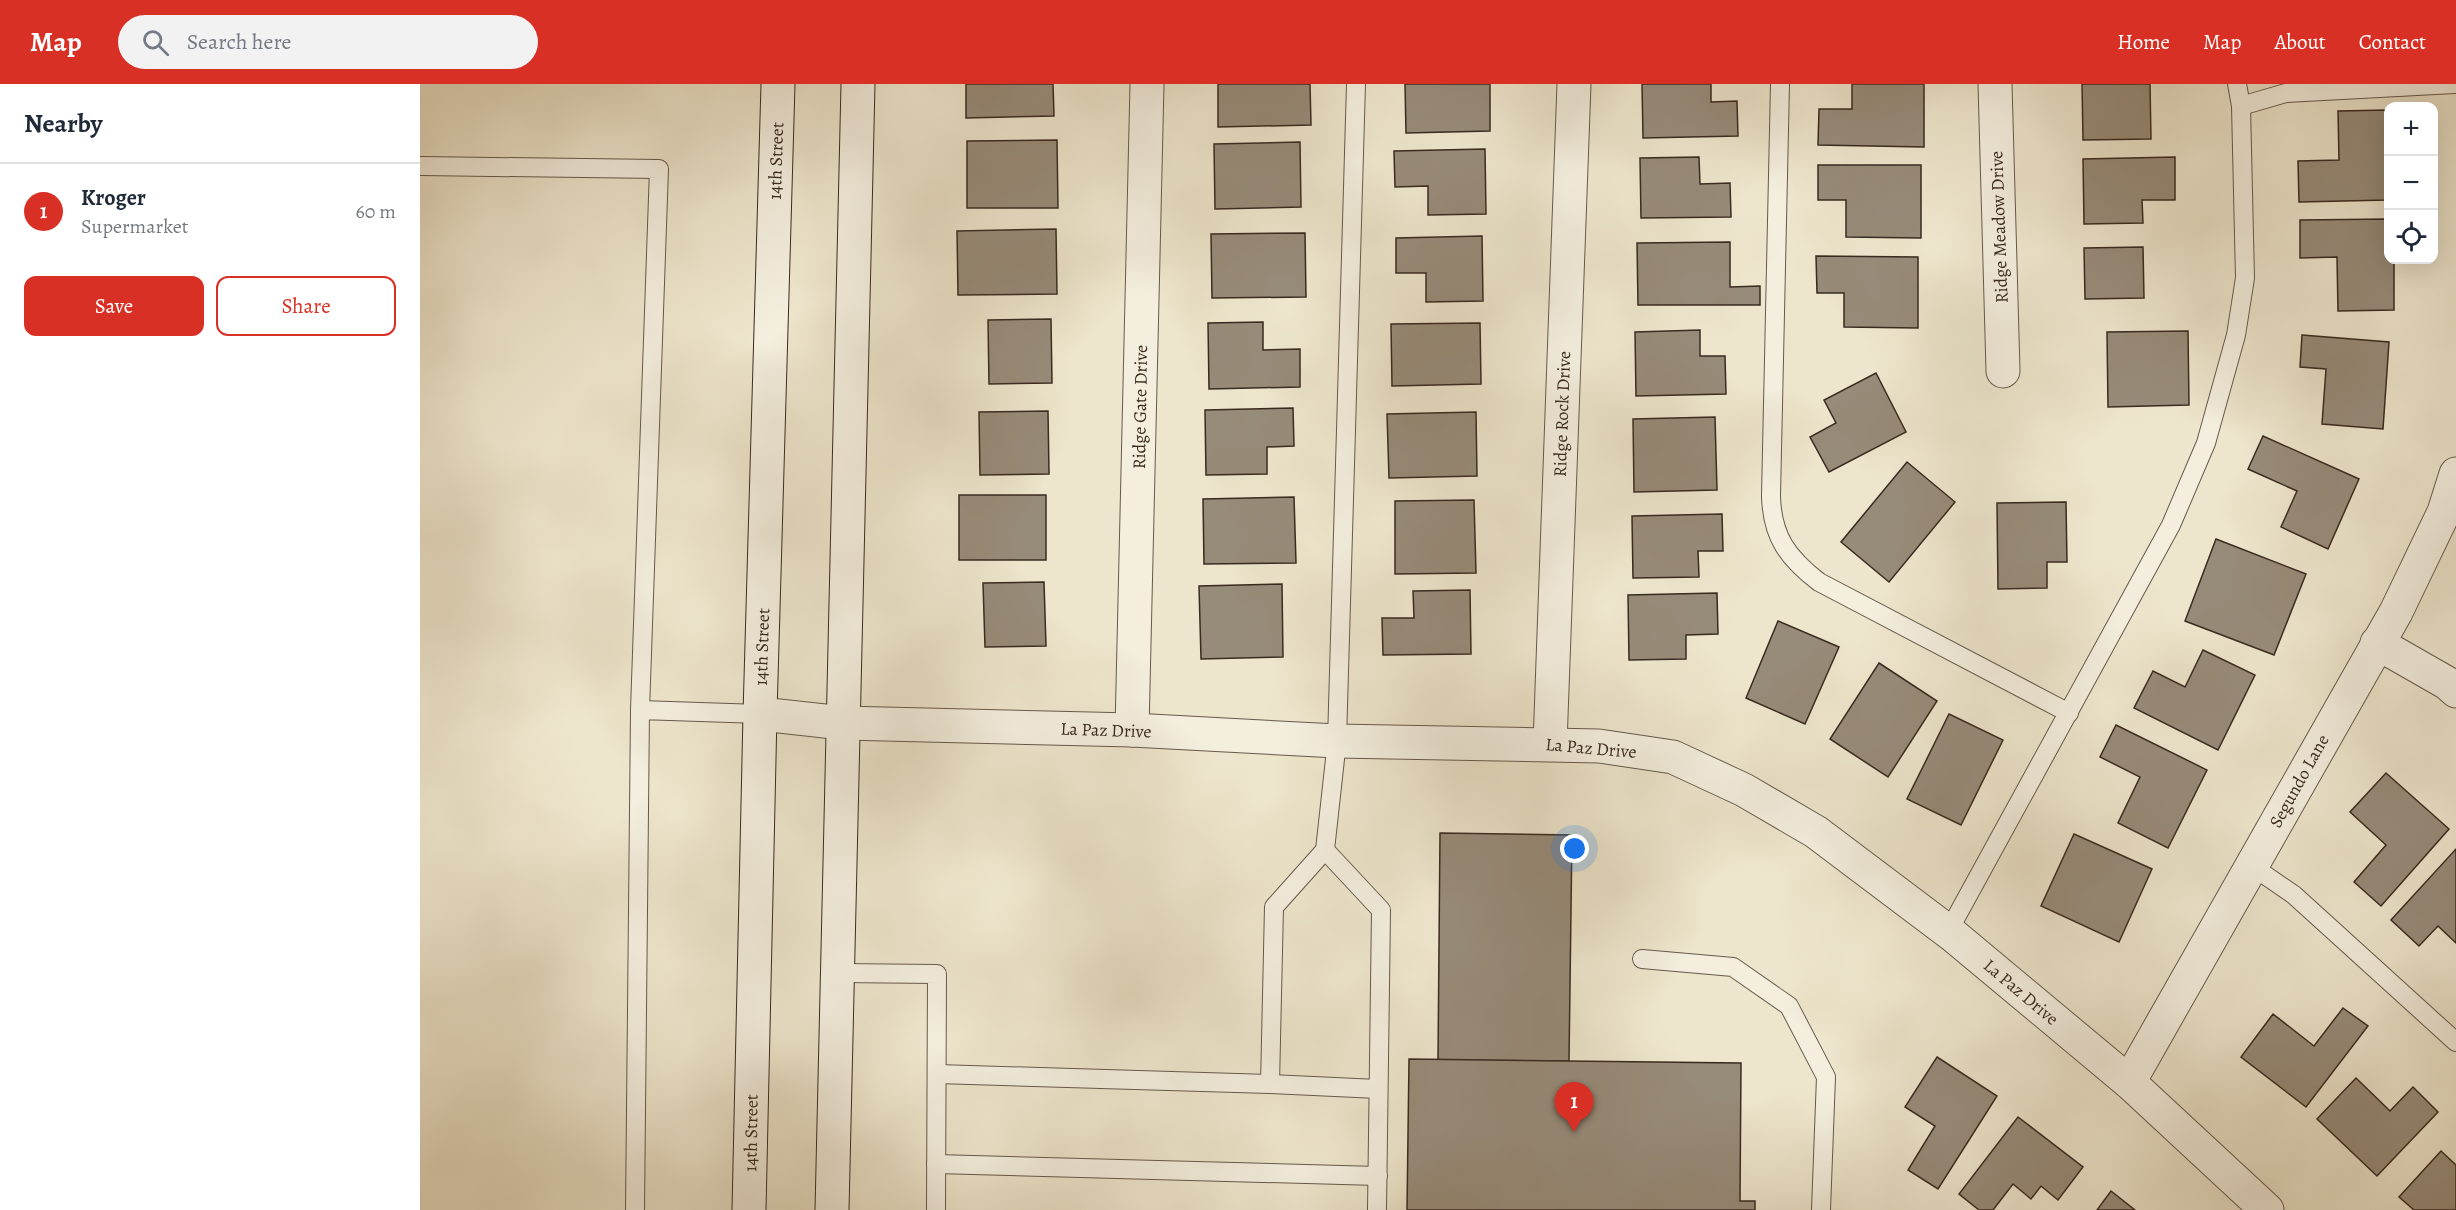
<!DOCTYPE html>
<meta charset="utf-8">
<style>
body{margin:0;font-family:Alegreya,serif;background:#f2f2f3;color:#1f2937}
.controls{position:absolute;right:18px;top:18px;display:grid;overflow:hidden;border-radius:12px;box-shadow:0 6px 24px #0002}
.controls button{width:54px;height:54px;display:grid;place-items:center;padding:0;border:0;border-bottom:2px solid #e0e1e3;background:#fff;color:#1f2937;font:30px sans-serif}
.you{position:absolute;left:1155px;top:765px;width:21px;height:21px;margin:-15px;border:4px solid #fff;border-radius:50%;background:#1a73e8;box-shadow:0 0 0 9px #1a73e833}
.badge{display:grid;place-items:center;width:39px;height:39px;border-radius:50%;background:#d93025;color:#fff;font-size:20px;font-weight:700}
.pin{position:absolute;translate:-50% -50px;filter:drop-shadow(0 2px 3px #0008)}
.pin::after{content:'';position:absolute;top:32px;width:21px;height:18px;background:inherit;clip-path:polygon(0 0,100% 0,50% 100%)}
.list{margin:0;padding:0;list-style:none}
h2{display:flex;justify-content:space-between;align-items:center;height:78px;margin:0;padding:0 24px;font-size:26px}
h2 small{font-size:20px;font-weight:400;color:#747a83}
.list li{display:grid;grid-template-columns:39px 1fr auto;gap:18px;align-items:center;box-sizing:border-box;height:96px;padding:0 24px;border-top:2px solid #e0e1e3}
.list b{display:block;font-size:22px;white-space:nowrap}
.list p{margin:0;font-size:20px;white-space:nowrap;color:#747a83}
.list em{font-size:20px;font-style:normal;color:#747a83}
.actions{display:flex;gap:12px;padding:18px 24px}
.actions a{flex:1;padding:14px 0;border:2px solid #d93025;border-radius:12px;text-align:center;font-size:21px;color:#d93025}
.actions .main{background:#d93025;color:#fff}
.icon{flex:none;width:33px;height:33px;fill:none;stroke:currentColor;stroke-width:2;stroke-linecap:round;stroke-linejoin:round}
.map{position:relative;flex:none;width:2036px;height:1126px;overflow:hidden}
header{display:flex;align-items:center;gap:36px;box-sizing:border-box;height:84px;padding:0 30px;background:#d93025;color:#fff}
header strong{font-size:28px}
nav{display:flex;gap:33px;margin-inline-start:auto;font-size:21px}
.search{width:420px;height:54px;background:#f2f2f3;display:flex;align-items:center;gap:15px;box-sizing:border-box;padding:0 21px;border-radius:33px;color:#747a83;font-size:22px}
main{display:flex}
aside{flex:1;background:#fff}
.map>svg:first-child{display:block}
.building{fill:#978b79;stroke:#3a2a20;stroke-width:1.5}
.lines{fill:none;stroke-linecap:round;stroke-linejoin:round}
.service-casing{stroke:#67594b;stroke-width:20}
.minor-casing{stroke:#67594b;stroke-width:35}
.secondary-casing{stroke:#3a2a20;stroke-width:35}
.service{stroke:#f3eede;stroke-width:18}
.minor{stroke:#f3eede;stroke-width:33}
.secondary{stroke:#f3eede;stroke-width:33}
.labels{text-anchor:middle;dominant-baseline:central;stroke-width:4.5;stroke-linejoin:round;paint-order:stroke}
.street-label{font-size:18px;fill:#3a2a20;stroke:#f3eede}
</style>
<header>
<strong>Map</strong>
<div class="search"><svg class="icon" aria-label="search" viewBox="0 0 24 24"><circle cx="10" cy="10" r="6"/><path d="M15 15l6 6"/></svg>Search here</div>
<nav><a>Home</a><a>Map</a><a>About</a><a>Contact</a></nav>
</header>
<main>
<aside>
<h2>Nearby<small></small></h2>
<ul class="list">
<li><span class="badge">1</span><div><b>Kroger</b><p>Supermarket</p></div><em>60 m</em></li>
</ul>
<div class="actions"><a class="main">Save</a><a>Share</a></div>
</aside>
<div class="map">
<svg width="2036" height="1126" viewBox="0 0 2036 1126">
<rect width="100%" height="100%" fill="#ede5cc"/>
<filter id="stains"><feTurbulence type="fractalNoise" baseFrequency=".00333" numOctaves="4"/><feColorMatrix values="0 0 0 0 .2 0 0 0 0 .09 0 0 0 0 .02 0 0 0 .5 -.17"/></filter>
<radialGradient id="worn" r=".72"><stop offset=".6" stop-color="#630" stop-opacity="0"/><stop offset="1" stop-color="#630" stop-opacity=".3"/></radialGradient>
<!-- building -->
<g class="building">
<polygon points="546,0 633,0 634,32 546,34"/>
<polygon points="798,0 890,0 891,41 798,43"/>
<polygon points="985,0 1070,0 1070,47 986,49"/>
<polygon points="1222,0 1291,0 1291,18 1317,17 1318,52 1223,54"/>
<polygon points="1432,0 1504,0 1504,63 1398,61 1399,25 1432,25"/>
<polygon points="1662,0 1730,0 1731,55 1663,56"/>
<polygon points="1968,26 1968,116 1879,118 1878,77 1919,76 1918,27"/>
<polygon points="637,56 638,124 547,124 547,57"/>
<polygon points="880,58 881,123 795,125 794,60"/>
<polygon points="1065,65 1066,130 1008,131 1008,102 975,103 974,67"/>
<polygon points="1279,73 1280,100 1310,99 1311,133 1221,134 1220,74"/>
<polygon points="1755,73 1755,116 1722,116 1723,139 1664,140 1663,75"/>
<polygon points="1398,81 1501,81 1501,154 1426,153 1426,116 1398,116"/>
<polygon points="1968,135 1968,176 1974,176 1974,226 1918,227 1917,173 1880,174 1880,136"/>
<polygon points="636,145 637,210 538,211 537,147"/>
<polygon points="885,149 886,213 792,214 791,150"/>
<polygon points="1062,152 1063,217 1006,218 1006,189 976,189 976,154"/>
<polygon points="1310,158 1310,203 1340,202 1340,221 1218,221 1217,159"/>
<polygon points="1723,163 1724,214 1665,215 1664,164"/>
<polygon points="1396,172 1498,173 1498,244 1424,243 1424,209 1397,209"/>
<polygon points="631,235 632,299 569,300 568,236"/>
<polygon points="843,238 843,266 880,265 880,303 789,305 788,239"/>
<polygon points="1060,239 1061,300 972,302 971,240"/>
<polygon points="1280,246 1280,272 1305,272 1306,310 1216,312 1215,248"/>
<polygon points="1768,247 1769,321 1688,323 1687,248"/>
<polygon points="1882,251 1969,258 1963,345 1902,340 1906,285 1880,283"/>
<polygon points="1456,289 1486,348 1409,388 1390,353 1416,339 1404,316"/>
<polygon points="873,324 874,362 847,363 847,390 786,391 785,326"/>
<polygon points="628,327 629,390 560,391 559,328"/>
<polygon points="1056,328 1057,392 969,394 967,330"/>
<polygon points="1295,333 1297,406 1214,408 1213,335"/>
<polygon points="1843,352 1939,395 1908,465 1861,443 1877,407 1828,385"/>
<polygon points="1487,378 1535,418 1469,498 1421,458"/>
<rect x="539" y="411" width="87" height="65"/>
<polygon points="874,413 876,479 784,480 783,415"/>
<polygon points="1054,416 1056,489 975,490 975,417"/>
<polygon points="1646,418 1647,478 1627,478 1627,504 1578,505 1577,419"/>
<polygon points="1302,430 1303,467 1278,467 1279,493 1213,494 1212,432"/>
<polygon points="1796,455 1886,490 1854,571 1765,537"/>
<polygon points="624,498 626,562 565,563 563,499"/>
<polygon points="862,500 863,573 781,575 779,502"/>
<polygon points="1050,506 1051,570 963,571 962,534 994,534 993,507"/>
<polygon points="1297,509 1298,550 1266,551 1266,575 1209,576 1208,511"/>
<polygon points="1358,537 1419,563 1385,640 1326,614"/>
<polygon points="1783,566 1835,591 1798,666 1714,624 1733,587 1765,603"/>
<polygon points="1459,579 1517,617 1468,693 1410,655"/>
<polygon points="1529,630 1583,656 1541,741 1487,715"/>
<polygon points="1696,641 1787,686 1748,764 1698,739 1720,693 1680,673"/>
<polygon points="1966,689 2029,745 1961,822 1934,798 1966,761 1930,728"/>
<polygon points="1020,749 1152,751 1149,977 1018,976"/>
<polygon points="1654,750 1732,785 1699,858 1621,822"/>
<polygon points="2036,765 2036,859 2018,842 1999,862 1971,836"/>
<polygon points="1923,924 1948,942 1886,1023 1821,973 1853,930 1894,962"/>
<polygon points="1517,973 1577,1012 1518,1105 1488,1086 1515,1042 1485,1023"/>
<polygon points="989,975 1321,979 1320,1117 1335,1117 1335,1126 987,1126"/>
<polygon points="1936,994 1970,1027 1993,1003 2018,1028 1957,1092 1897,1035"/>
<polygon points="1598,1033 1663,1083 1638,1116 1621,1102 1611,1115 1593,1100 1573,1126 1559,1126 1539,1110"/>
<polygon points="2021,1067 2036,1081 2036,1126 1994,1126 1979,1113"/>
<polygon points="1691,1107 1715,1126 1677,1126"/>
</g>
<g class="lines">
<!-- service casing -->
<g class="service-casing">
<g id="service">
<polyline points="936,0 917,657 905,766 961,826 957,1126"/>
<path d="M1360 0 1351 412C1352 453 1368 474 1399 498L1649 629"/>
<polyline points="1821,22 1866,9 2034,0"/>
<polyline points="0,82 239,85 220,626"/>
<polyline points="1832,782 1874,811 2036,958"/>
<polyline points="1528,848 1751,441 1786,359 1816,251 1825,194 1821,22 1817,0"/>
<polyline points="1222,875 1313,883 1369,922 1406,993 1401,1126"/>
<polyline points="418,889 517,890 516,1126"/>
<polyline points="517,990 850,1000 854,823 905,766"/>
<polyline points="850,1000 958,1005"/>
<polyline points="516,1080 958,1092"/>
<polyline points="215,1126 220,626 340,630"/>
</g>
</g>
<!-- minor casing -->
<g class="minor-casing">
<g id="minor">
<polyline points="1575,0 1583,287"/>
<polyline points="1957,559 2027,599 2036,607"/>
<polyline points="340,630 423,639 712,646 917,657 1179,662 1253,673 1324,706 1396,748 1534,852 1709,998 1847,1126"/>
<polyline points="712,646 727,0"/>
<polyline points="1130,660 1154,0"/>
<polyline points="1709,998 1976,528 2024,428 2036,390"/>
</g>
</g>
<!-- secondary casing -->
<g class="secondary-casing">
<g id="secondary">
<polyline points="329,1126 340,630 358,0"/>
<polyline points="412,1126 438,0"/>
</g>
</g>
<!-- service -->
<use href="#service" class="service"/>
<!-- minor -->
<use href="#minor" class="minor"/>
<!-- secondary -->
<use href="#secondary" class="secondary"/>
</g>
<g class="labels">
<!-- street labels -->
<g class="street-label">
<text transform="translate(356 77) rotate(-88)">14th Street</text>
<text transform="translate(1579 143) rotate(-92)">Ridge Meadow Drive</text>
<text transform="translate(720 323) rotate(-89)">Ridge Gate Drive</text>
<text transform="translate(1142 330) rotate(-88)">Ridge Rock Drive</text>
<text transform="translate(342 563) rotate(-88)">14th Street</text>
<text transform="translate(686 646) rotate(2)">La Paz Drive</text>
<text transform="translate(1171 664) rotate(5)">La Paz Drive</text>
<text transform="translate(1879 697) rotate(-61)">Segundo Lane</text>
<text transform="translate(1601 908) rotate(40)">La Paz Drive</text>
<text transform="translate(331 1049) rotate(-89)">14th Street</text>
</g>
</g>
<rect width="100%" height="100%" filter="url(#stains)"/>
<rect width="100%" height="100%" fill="url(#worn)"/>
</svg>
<div class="controls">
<button>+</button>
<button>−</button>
<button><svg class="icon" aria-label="locate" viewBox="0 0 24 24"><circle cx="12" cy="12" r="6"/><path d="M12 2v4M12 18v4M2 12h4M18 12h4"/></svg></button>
</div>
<div class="you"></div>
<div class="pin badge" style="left:1154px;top:1048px">1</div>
</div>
</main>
